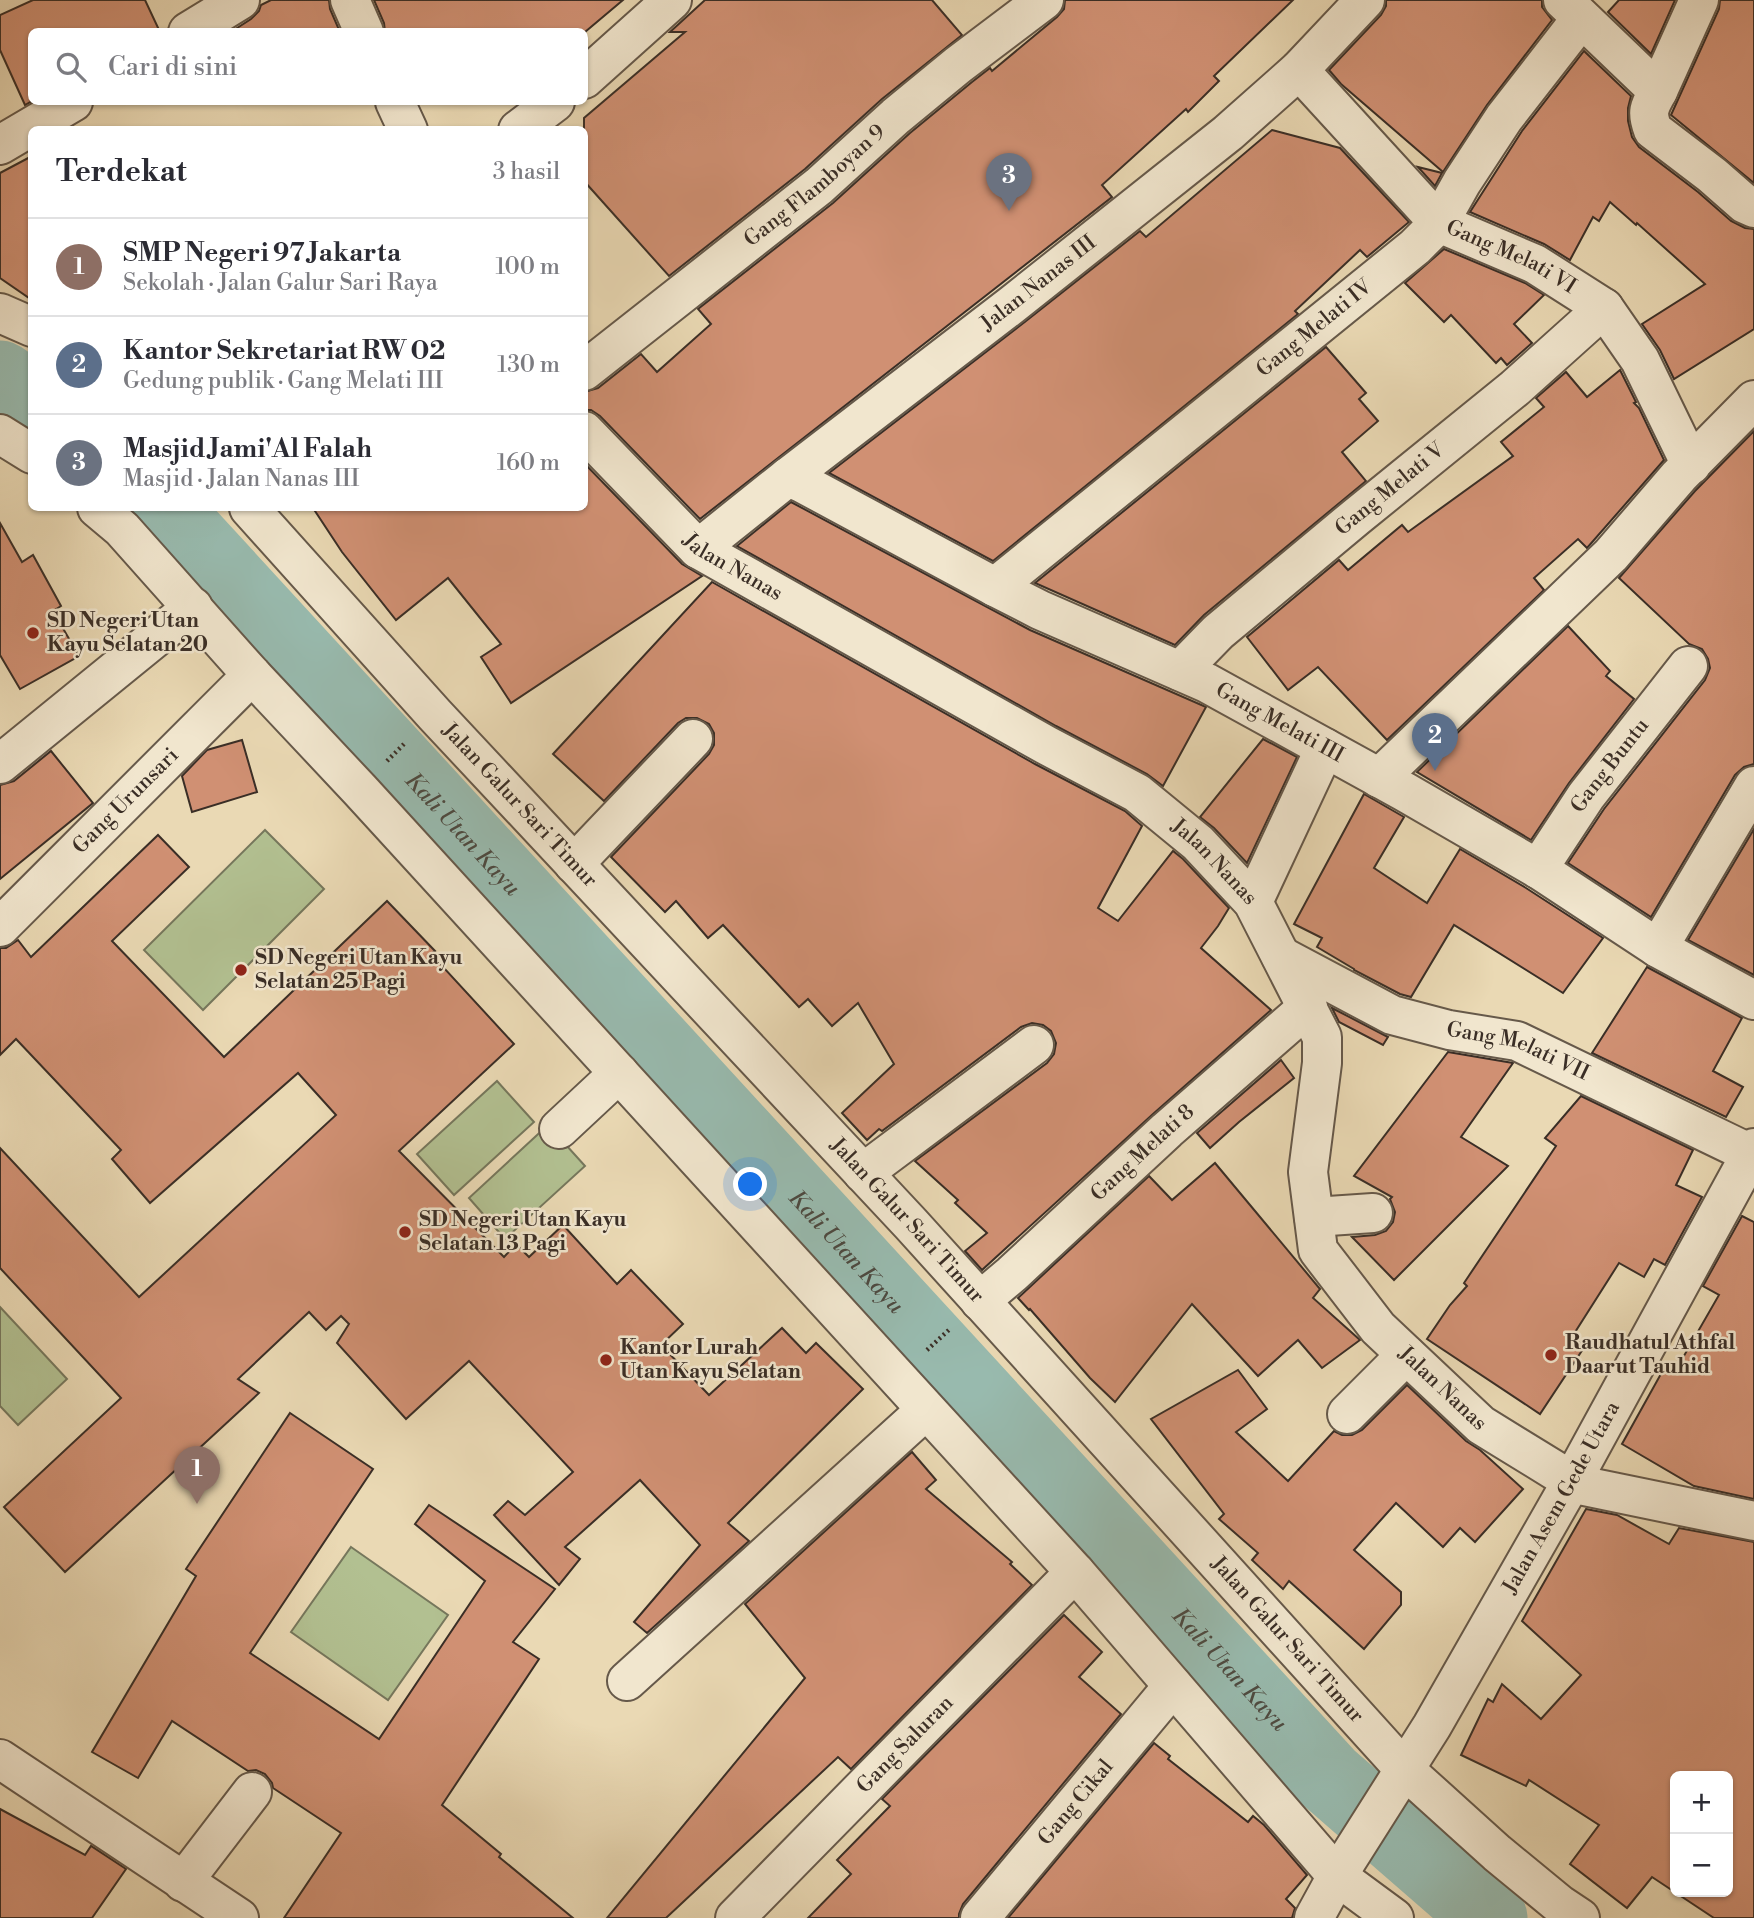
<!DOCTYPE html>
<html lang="id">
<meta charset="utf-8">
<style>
body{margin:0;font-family:"Libre Bodoni",serif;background:#f7f7f7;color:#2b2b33}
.controls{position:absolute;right:21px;bottom:21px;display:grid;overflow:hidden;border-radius:10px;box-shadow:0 2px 5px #0004}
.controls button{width:63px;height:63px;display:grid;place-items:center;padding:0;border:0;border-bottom:2px solid #e1e1e2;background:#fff;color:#2b2b33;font:35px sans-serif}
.you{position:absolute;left:751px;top:1185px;width:24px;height:24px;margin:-18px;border:5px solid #fff;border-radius:50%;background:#1a73e8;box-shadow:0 0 0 10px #1a73e833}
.badge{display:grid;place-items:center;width:46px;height:46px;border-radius:50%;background:#ea580c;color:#fff;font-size:23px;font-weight:700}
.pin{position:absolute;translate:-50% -58px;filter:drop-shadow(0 2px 4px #0008)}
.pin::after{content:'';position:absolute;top:37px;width:24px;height:21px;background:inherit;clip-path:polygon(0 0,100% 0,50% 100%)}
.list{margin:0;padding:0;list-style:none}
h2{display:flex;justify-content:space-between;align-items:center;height:91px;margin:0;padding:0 28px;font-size:30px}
h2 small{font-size:23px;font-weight:400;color:#7c7c81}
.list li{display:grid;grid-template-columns:46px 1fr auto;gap:21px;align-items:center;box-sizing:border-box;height:98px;padding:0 28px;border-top:2px solid #e1e1e2}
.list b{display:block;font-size:26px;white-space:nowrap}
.list p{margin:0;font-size:23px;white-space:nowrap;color:#7c7c81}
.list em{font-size:23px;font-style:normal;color:#7c7c81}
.icon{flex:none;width:38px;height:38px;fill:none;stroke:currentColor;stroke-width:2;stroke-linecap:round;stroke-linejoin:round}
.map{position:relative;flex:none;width:1754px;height:1918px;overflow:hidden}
.search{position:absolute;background:#fff;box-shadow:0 2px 5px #0004;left:28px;top:28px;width:560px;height:77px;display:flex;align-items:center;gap:18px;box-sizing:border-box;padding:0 24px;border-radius:10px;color:#7c7c81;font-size:26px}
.panel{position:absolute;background:#fff;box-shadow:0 2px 5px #0004;left:28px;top:126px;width:560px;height:385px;border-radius:10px}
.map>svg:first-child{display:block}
.green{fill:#b2c091;stroke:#76775c;stroke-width:2}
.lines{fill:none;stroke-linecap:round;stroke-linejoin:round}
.river{stroke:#98baae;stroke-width:75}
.building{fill:#d09073;stroke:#3a2e26;stroke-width:2;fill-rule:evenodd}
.minor-casing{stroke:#66594a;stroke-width:42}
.path{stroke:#3a2e26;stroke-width:4.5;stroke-dasharray:2 3.5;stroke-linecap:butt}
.minor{stroke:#f1e6ce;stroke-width:38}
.poi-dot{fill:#8f2418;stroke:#f1e6ce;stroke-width:2.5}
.labels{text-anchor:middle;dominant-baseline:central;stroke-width:5;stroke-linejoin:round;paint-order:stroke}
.street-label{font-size:21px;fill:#3a2e26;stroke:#f1e6ce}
.poi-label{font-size:21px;font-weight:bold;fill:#3a2e26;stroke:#f1e6ce;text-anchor:start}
.water-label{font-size:23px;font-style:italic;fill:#4d4a41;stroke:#f1e6ce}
</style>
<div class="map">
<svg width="1754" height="1918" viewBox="0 0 1754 1918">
<rect width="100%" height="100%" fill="#ead9b4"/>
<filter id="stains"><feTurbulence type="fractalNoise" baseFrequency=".00286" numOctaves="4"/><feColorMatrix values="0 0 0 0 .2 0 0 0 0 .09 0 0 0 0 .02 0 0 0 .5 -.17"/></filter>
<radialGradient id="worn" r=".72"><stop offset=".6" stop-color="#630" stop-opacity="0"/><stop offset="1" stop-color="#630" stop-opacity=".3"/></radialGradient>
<!-- green -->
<g class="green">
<polygon points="265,830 324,889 203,1010 144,950"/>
<polygon points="497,1081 534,1122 454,1195 417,1154"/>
<polygon points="548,1125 585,1166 505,1239 469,1198"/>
<polygon points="0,1307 67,1379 18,1425 0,1406"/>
<polygon points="351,1547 448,1615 388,1700 291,1632"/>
</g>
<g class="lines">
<!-- river -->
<g class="river">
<polyline points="0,378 32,400"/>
<path id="s1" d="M163 508 1329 1778 1490 1918"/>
</g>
</g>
<!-- building -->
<g class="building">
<polygon points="33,0 145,0 160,32 32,32 32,101 25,105 0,50 0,15"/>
<polygon points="271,0 329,0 330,9 340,32 231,32 251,19 259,11 261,5"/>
<polygon points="374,0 623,0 585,32 385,32 384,23"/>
<polygon points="705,0 932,0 962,35 882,99 805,169 669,276 584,181 584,118 685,32 670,32"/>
<polygon points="1065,0 1293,0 1214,76 1219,81 1188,112 1186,109 1102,185 1112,197 700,519 600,416 591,410 584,410 584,392 598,388 641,354 657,372 711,324 698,309 833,203 910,133 972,82 990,68 992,71 1057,17 1064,9"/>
<polygon points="1386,0 1542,0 1542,7 1552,20 1487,105 1443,172 1341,84 1329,70 1381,15 1386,6"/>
<polygon points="1619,0 1675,0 1651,54 1608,12"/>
<polygon points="1720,0 1754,0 1754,183 1671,115 1719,9"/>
<polygon points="1584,51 1631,96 1628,108 1628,121 1632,137 1639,147 1698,192 1731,221 1745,228 1754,229 1754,329 1674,379 1660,350 1642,324 1705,284 1637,223 1636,225 1610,202 1599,221 1593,217 1570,260 1544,244 1470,212 1522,131"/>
<polygon points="1272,130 1340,148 1409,222 1367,257 1360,250 1295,311 1298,314 993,561 829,473 1026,321 1140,231 1146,237"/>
<polygon points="32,156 32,300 0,278 0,173"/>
<polygon points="1418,167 1442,173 1435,186"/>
<polygon points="1444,249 1525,283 1544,295 1514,324 1532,343 1507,365 1501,358 1496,363 1451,315 1444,322 1405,283"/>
<polygon points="1326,347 1366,393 1359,399 1378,421 1342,452 1366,481 1204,615 1175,645 1035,583"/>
<polygon points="1620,370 1636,402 1634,403 1639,408 1664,460 1587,548 1578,539 1534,578 1544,590 1387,740 1318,667 1288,690 1247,637 1339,560 1348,570 1402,525 1408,532 1513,456 1501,442 1544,407 1536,398 1566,372 1587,397"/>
<polygon points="1754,431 1754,764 1744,767 1735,775 1651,917 1568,863 1604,809 1705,680 1710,668 1708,659 1702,649 1689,644 1619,578 1695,491"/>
<polygon points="584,463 682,564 702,576 511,703 481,657 501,644 448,578 396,620 342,552 313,508 584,508"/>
<polygon points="791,502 1030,630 1206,707 1163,786 1147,774 1056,726 737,546"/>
<polygon points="0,523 22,562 33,555 61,606 53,611 79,656 20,689 0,655"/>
<polygon points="712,582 1035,764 1125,811 1142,826 1098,908 1118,921 1173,851 1183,859 1229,908 1218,926 1201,948 1271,1010 1153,1114 982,1270 965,1251 987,1233 955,1203 958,1200 915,1161 1047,1063 1054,1054 1056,1043 1051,1031 1043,1025 1032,1023 1021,1027 882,1131 879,1129 867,1140 842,1113 894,1064 858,1003 832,1026 808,999 799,1007 723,925 708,938 676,901 665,912 611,857 709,754 714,745 714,733 709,724 697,718 686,718 678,723 604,801 553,754"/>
<polygon points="1568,626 1610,671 1606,676 1634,699 1569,783 1531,840 1417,772"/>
<polygon points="1263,739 1297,757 1247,863 1214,828 1200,817"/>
<polygon points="242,740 257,792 192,812 182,776 207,750"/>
<polygon points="51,751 93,803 0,879 0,785 14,781"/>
<polygon points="1364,794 1404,817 1374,868 1427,903 1460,849 1526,888 1603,938 1563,993 1454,925 1411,997 1400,994 1354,970 1354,969 1317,947 1322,938 1294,924"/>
<polygon points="1754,829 1754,975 1688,940"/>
<polygon points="158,835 189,867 112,941 224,1057 387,901 435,951 431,954 514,1044 399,1151 504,1257 516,1244 529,1257 563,1225 617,1284 631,1270 683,1324 661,1345 709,1395 782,1328 806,1353 816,1343 863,1389 728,1523 749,1541 647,1633 634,1622 700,1545 640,1480 565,1547 580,1559 559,1585 494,1515 508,1501 525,1515 573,1472 469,1361 406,1419 337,1343 349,1324 341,1316 326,1330 309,1312 238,1379 259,1393 65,1572 4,1507 121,1398 0,1268 0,1148 139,1297 336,1115 298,1073 150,1203 112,1159 121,1150 16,1039 0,1055 0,948 6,948 18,940 31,957"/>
<polygon points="1647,967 1742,1018 1713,1071 1743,1087 1726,1117 1592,1053"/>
<polygon points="1332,1008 1388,1037 1383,1045 1339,1022"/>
<polygon points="1448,1052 1513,1063 1461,1137 1508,1166 1394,1280 1352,1237 1375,1235 1386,1231 1393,1222 1395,1212 1390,1199 1392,1197 1354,1176"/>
<polygon points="1281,1060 1294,1078 1239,1122 1210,1148 1197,1133"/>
<polygon points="1581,1096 1693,1150 1676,1185 1702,1197 1665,1265 1654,1259 1644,1277 1619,1263 1572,1337 1585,1346 1540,1414 1427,1339 1450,1305 1467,1286 1464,1283 1556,1146 1545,1138"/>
<polygon points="1215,1163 1320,1289 1313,1298 1360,1340 1322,1368 1298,1340 1258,1376 1192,1304 1115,1402 1090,1378 1030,1309 1029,1310 1018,1298 1149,1176 1172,1200"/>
<polygon points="1742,1216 1754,1222 1754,1499 1694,1486 1622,1444 1667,1363 1677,1368 1719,1295 1703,1286"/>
<polygon points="1238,1370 1267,1409 1236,1432 1288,1481 1334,1431 1342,1435 1352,1435 1362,1430 1407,1385 1466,1441 1480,1450 1523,1489 1475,1542 1460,1528 1443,1547 1396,1503 1354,1550 1401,1592 1401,1605 1364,1649 1289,1581 1283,1589 1252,1560 1258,1553 1219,1519 1224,1514 1151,1419"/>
<polygon points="290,1413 373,1469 250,1653 379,1739 485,1581 415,1524 429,1505 555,1589 513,1642 539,1659 442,1805 501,1854 499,1857 573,1918 284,1918 341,1833 273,1788 272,1783 265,1774 256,1770 248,1771 172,1721 138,1778 92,1752 196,1576 186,1569"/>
<polygon points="912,1452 936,1480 926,1489 1012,1562 1010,1564 1032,1585 851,1769 838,1757 666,1918 607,1918 805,1678 745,1604"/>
<path d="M1586 1509 1617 1515 1669 1544 1679 1528 1754 1542V1918H1714L1652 1877 1627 1908 1570 1864 1599 1825 1529 1780 1526 1786 1461 1755 1488 1699 1493 1702 1502 1684 1541 1719 1581 1675 1522 1621ZM1675 1776H1728V1892H1675Z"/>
<polygon points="1064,1615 1102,1652 1079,1677 1121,1714 963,1904 959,1914 959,1918 808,1918 851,1874 837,1860 890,1806 882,1799"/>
<polygon points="1154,1743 1170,1756 1168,1759 1248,1822 1253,1816 1264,1825 1307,1875 1286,1899 1295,1908 1292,1918 1008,1918"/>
<polygon points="0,1809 85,1855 91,1846 126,1869 92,1918 0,1918"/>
</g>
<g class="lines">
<!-- minor casing -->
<g class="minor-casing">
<g id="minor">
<polyline points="350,0 364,32"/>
<path d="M1563 0 1658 91C1649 107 1646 112 1653 130L1712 175 1745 204 1754 208"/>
<polyline points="188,32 240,0"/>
<path id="s2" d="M1299 70 1439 223 1535 264 1604 308 1640 360 1691 465"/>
<polyline points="584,79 672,0"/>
<polyline points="1658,91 1699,0"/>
<polyline points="395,102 408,130"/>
<polyline points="518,130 555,102"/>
<polyline points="0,145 73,102"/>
<polyline points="0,313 32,327"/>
<path id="s3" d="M584 371 819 186 896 116 958 65 1044 0"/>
<path id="s4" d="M584 431 698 549 1046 745 1137 793 1198 843 1253 902 1322 1037V1063L1308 1172 1318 1250 1378 1328 1481 1425 1572 1481 1579 1485 1754 1521"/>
<polyline points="0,434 32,454"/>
<path id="s5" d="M788 477 802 483 995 587 1040 610 1207 683 1405 792 1538 869 1658 948 1754 1000"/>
<polyline points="97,508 122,529 252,675 360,790 1075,1572 1337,1876 1394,1918"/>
<path id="s6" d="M249 508 435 715 911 1224 1404 1769 1497 1853 1559 1904 1580 1918"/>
<path id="s7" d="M698 549 788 477 1013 304 1228 133 1299 70 1365 0"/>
<path id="s8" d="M995 587 1415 247 1439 223 1462 182 1504 118 1570 33 1580 18"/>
<path id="s9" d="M1180 671 1218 632 1356 517 1515 388 1604 308"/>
<polyline points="0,764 193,607"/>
<polyline points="1379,778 1611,555 1679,476 1754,400"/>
<polyline points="574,864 693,739"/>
<path id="s10" d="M1538 869 1586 796 1688 666"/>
<polyline points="1253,902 1325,748"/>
<path id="s11" d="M0 927 252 675"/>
<polyline points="1658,948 1754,786"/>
<path id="s12" d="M1281 956 1392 1015 1449 1030 1517 1041 1751 1154"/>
<polyline points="559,1129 619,1073"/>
<polyline points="863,1173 1034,1045"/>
<polyline points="1314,1217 1373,1213"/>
<path id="s13" d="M980 1301 1012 1274 1167 1130 1308 1007"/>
<polyline points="1347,1414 1406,1355"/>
<polyline points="627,1681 926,1410"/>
<polyline points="0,1759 239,1918"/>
<polyline points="183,1882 252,1792"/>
<path id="s14" d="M735 1918 1075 1572"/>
<path id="s15" d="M980 1918 1173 1686"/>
<path id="s16" d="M1314 1918 1337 1876 1432 1726 1572 1481 1754 1148"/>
</g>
</g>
<!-- path -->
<g class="path">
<polyline points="387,761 406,742"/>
<polyline points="927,1350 951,1328"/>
</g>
<!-- minor -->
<use href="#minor" class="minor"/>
</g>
<!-- markers -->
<g class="poi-dot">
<circle cx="33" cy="633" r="7"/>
<circle cx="241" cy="970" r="7"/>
<circle cx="405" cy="1232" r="7"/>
<circle cx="1551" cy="1355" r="7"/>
<circle cx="606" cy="1360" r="7"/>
</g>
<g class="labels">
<!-- street labels -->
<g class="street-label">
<text stroke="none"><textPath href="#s3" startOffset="296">Gang Flamboyan 9</textPath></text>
<text stroke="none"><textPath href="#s2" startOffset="287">Gang Melati VI</textPath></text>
<text stroke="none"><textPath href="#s7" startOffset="432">Jalan Nanas III</textPath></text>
<text stroke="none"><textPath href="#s8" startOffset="411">Gang Melati IV</textPath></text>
<text stroke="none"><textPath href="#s9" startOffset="278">Gang Melati V</textPath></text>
<text stroke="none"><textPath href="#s4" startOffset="203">Jalan Nanas</textPath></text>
<text stroke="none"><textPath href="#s5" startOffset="550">Gang Melati III</textPath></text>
<text stroke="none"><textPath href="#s10" startOffset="126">Gang Buntu</textPath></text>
<text stroke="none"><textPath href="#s11" startOffset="178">Gang Urunsari</textPath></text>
<text stroke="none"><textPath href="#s6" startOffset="402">Jalan Galur Sari Timur</textPath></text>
<text stroke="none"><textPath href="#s4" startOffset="770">Jalan Nanas</textPath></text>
<text stroke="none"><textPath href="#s12" startOffset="257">Gang Melati VII</textPath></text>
<text stroke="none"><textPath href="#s13" startOffset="220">Gang Melati 8</textPath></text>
<text stroke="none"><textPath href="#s6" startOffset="970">Jalan Galur Sari Timur</textPath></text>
<text stroke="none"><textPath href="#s4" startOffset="1379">Jalan Nanas</textPath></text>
<text stroke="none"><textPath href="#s16" startOffset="488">Jalan Asem Gede Utara</textPath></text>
<text stroke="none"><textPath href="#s6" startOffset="1536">Jalan Galur Sari Timur</textPath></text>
<text stroke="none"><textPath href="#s14" startOffset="243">Gang Saluran</textPath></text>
<text stroke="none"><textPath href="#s15" startOffset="150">Gang Cikal</textPath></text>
</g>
<!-- poi labels -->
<g class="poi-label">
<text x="47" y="621">SD Negeri Utan<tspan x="47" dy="24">Kayu Selatan 20</tspan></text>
<text x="255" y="958">SD Negeri Utan Kayu<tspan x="255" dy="24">Selatan 25 Pagi</tspan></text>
<text x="419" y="1220">SD Negeri Utan Kayu<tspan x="419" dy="24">Selatan 13 Pagi</tspan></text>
<text x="1565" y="1343">Raudhatul Athfal<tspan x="1565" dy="24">Daarut Tauhid</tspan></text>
<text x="620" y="1348">Kantor Lurah<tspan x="620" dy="24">Utan Kayu Selatan</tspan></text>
</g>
<!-- water labels -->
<g class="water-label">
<text stroke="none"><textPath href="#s1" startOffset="443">Kali Utan Kayu</textPath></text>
<text stroke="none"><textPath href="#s1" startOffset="1010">Kali Utan Kayu</textPath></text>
<text stroke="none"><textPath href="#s1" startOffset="1577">Kali Utan Kayu</textPath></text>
</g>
</g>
<rect width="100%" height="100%" filter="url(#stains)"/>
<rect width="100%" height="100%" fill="url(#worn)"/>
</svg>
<div class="controls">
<button>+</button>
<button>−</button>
</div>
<div class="you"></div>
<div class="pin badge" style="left:197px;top:1504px;background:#8d6e63">1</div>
<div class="pin badge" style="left:1435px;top:771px;background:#5c6f8a">2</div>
<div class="pin badge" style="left:1009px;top:211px;background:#6b7280">3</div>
<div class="search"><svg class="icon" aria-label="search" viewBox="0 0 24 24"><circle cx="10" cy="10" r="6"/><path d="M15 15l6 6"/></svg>Cari di sini</div>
<section class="panel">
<h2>Terdekat<small>3 hasil</small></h2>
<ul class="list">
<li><span class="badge" style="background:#8d6e63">1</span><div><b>SMP Negeri 97 Jakarta</b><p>Sekolah · Jalan Galur Sari Raya</p></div><em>100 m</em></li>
<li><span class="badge" style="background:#5c6f8a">2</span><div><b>Kantor Sekretariat RW 02</b><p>Gedung publik · Gang Melati III</p></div><em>130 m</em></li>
<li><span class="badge" style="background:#6b7280">3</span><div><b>Masjid Jami'Al Falah</b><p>Masjid · Jalan Nanas III</p></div><em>160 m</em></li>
</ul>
</section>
</div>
